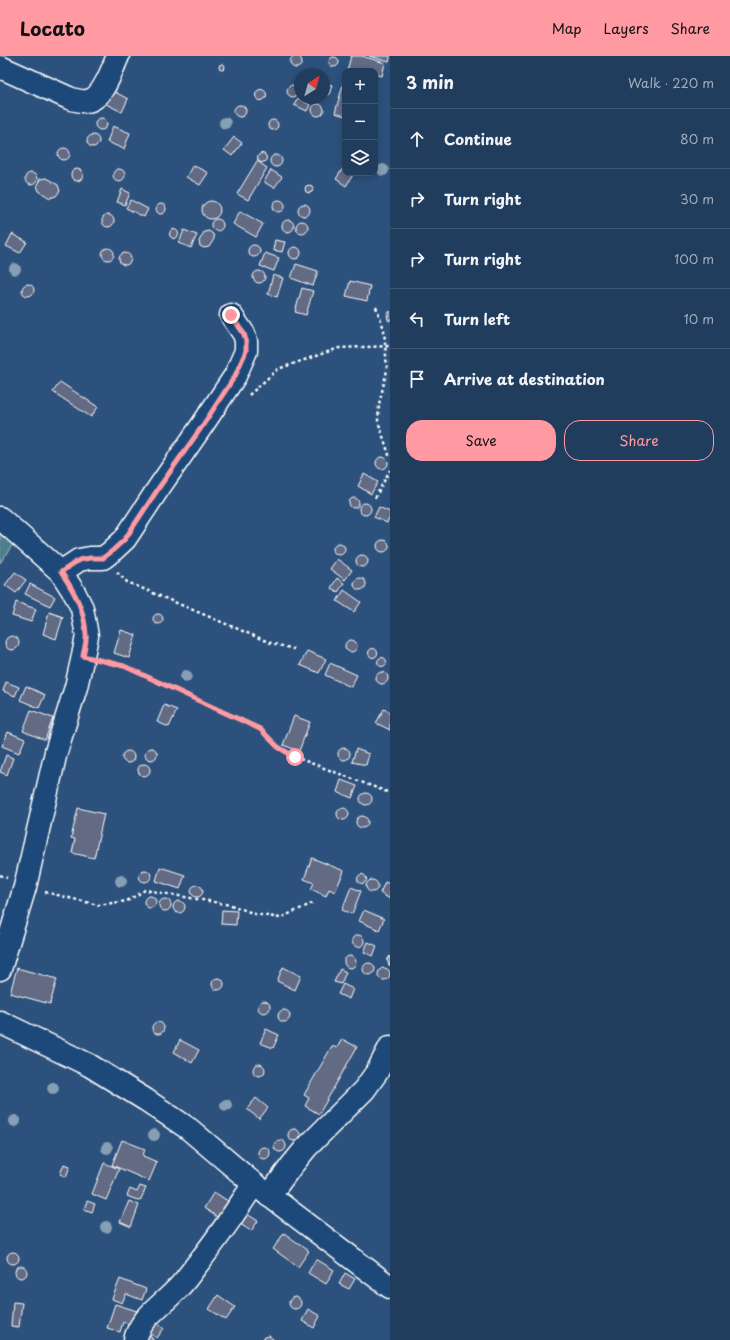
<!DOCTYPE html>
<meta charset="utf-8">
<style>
body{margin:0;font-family:"Playpen Sans",sans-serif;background:#2d4866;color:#f1f3f6}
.controls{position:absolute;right:12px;top:12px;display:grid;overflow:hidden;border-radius:8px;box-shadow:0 2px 6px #0003}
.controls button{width:36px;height:36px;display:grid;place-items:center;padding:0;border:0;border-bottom:1px solid #3e5672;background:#213d5d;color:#f1f3f6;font:20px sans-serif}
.compass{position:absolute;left:294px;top:12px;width:36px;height:36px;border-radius:50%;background:#213d5d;box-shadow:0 2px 6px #0003;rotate:37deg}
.stop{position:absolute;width:12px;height:12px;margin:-9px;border:3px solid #ff9aa2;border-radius:50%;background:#fff}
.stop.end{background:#ff9aa2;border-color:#fff;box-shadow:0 1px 4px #0008}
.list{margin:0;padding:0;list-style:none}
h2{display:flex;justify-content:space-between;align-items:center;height:52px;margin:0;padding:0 16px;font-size:17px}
h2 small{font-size:13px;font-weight:400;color:#a2aebc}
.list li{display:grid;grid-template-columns:26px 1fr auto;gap:12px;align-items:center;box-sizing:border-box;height:60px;padding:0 16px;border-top:1px solid #3e5672}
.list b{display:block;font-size:15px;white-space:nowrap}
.list em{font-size:13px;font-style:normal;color:#a2aebc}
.actions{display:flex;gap:8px;padding:12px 16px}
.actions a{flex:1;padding:9px 0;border:1px solid #ff9aa2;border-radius:16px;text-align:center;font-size:14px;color:#ff9aa2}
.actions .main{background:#ff9aa2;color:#111}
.icon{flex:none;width:22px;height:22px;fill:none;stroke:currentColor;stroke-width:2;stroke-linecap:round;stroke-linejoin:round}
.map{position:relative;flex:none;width:390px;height:1284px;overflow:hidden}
header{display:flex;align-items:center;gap:24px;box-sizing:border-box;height:56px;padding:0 20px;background:#ff9aa2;color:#111}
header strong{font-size:19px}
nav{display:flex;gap:22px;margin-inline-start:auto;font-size:14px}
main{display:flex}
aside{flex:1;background:#213d5d}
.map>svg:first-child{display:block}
.green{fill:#4c7f8c;stroke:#a6bfc6}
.building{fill:#626b84;stroke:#fff}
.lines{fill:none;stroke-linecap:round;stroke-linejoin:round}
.street-casing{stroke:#fff;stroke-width:25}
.path{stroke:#fff;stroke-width:2.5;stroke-dasharray:3 3;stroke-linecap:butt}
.street{stroke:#1f4a7a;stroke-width:22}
.tree{fill:#879fb4}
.route{stroke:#ff9aa2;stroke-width:5}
</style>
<header>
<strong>Locato</strong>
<nav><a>Map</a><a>Layers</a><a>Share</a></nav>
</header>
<main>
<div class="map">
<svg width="390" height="1284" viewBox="0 0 390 1284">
<rect width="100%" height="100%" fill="#2c517c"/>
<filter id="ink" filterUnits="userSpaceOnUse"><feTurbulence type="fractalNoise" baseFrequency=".025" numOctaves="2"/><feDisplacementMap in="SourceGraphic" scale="8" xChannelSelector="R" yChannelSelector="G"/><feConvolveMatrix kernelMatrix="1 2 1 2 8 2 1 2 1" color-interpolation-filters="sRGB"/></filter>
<g filter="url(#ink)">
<!-- green -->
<polygon class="green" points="0,457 14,487 0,507"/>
<!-- building -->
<g class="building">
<circle cx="296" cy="6" r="6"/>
<polygon points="351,0 362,0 385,7 382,20 375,18 375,15 347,15"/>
<polygon points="369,0 390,0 390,2 389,6"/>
<circle cx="334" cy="6" r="5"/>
<circle cx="222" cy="11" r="3"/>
<polygon points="345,21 345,60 335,57"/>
<polygon points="324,27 332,29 329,39 324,38"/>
<circle cx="293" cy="35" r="6"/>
<circle cx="261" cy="39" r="5.5"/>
<polygon points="113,35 128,43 122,56 106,48"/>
<polygon points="298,42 310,49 307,55 294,49"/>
<polygon points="306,42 316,42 314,46"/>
<circle cx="318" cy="54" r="6"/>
<circle cx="240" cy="55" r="6"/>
<circle cx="101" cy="68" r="6"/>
<circle cx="273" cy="69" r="5"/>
<polygon points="113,70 130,77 124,93 107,86"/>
<circle cx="93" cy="85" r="6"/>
<polygon points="234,81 242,87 232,100 224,94"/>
<circle cx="64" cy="98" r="6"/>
<circle cx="262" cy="102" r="4.5"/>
<circle cx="276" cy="105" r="6"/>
<polygon points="257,105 267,112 248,144 237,138"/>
<polygon points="193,109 208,117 200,129 186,121"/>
<polygon points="345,109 345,117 354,117 346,130 336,123"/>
<circle cx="119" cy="119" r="6"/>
<circle cx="77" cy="119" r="6"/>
<polygon points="271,114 282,121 274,132 264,126"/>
<circle cx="31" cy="123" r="6"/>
<polygon points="46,122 58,129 60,135 56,140 50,142 39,135 37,129 40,123"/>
<circle cx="309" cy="133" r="4"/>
<polygon points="122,133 130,137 125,149 117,146"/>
<circle cx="279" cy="150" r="6"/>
<polygon points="131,144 148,153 144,161 126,152"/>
<circle cx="211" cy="154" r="9"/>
<circle cx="304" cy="154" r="6"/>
<circle cx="161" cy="153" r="5"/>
<polygon points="240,155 263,168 256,181 233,168"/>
<circle cx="108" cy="165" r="6"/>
<circle cx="217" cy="169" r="6"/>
<circle cx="288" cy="170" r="6"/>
<circle cx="302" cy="171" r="6"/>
<circle cx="174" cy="178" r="4.5"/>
<polygon points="184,174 197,179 191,192 179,187"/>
<polygon points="209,175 213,178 214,183 209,191 204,192 200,190 199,185 204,176"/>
<polygon points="12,178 27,186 20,197 6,190"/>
<polygon points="275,184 285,186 282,196 273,194"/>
<circle cx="254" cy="195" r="6"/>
<circle cx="295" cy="197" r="6"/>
<circle cx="108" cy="198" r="6"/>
<circle cx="125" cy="203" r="6"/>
<polygon points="265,197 279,202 274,215 260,210"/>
<polygon points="296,208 318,215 313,230 291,222"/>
<circle cx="259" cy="221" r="6"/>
<polygon points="273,219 283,222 277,241 268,238"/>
<polygon points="350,225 370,230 367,245 346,240"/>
<circle cx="28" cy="234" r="6"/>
<polygon points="302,232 313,235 306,259 295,256"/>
<polygon points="390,255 390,265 388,264 387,259"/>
<polygon points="60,326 98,351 91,361 53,336"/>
<circle cx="382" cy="407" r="6"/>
<polygon points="364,418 378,426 371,438 358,430"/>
<circle cx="354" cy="447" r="5"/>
<circle cx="365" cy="453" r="6"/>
<polygon points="379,451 390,456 390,461 387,467 374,461"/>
<circle cx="383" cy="490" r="6"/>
<circle cx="339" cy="493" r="6"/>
<circle cx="362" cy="505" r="6"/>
<polygon points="337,503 352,514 345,524 330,513"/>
<polygon points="15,516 26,524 16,537 5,529"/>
<circle cx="360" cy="528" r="6"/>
<polygon points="337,522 344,527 338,536 331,532"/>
<polygon points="30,528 55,541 50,550 25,538"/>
<polygon points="344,534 361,546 354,556 337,545"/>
<polygon points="16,546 36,553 31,566 12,560"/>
<polygon points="49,556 63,561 56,583 43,578"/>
<circle cx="158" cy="563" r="5"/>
<polygon points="121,574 136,579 129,602 114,597"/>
<circle cx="12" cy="587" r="7"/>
<circle cx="351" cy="590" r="6"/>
<circle cx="373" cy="597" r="4.5"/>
<polygon points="307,595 326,603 319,617 300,609"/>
<circle cx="382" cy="606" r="4.5"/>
<polygon points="330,607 357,619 351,631 325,619"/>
<circle cx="382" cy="622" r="6"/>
<polygon points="6,626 19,631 15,640 3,635"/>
<polygon points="26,630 45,639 39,652 20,644"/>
<polygon points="164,649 177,654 169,671 157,666"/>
<polygon points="384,653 390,656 390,674 376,667"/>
<polygon points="31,654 53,662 45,684 23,675"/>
<polygon points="294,660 310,666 299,695 283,689"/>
<polygon points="8,676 25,683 19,697 2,690"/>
<circle cx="344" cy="698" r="6"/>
<circle cx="151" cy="698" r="6"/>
<polygon points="356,693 369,698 366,709 352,706"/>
<circle cx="128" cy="701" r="6"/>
<polygon points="6,699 13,702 7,719 0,716"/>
<circle cx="144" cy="714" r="6"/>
<polygon points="341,724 357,730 352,742 337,736"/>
<circle cx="366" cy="743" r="6"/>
<circle cx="343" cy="758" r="6"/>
<polygon points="78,752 104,758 94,802 72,797 75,783 71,782"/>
<circle cx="362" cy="766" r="6"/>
<polygon points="312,802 344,815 335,836 329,833 326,840 311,833 314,827 304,823"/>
<polygon points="160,811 185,819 180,833 156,825"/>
<circle cx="145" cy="820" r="6"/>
<circle cx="362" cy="823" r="4.5"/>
<circle cx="372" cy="830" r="6"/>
<polygon points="385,826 390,828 390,843 380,837"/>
<circle cx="197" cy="835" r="6"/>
<polygon points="351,831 361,835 352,858 342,854"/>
<circle cx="150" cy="846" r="6"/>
<circle cx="165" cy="849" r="6"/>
<circle cx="179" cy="851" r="6"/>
<polygon points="222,854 237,855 236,869 221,868"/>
<polygon points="364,854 384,863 379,874 359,865"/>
<circle cx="358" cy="885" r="6"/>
<polygon points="368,886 377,890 373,900 364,896"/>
<circle cx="350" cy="906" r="6"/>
<polygon points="390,900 390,910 389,909 387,904"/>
<circle cx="369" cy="913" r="6"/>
<polygon points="283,911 301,920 295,934 277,925"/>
<circle cx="384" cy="918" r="6"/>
<polygon points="17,912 57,923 50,948 10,937"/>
<polygon points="340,913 346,916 341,928 334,926"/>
<circle cx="218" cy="928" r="6"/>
<polygon points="343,928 353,933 349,943 338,938"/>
<circle cx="264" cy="951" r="6"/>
<circle cx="284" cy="960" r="6"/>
<circle cx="158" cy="972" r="6"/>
<polygon points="266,973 279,979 273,992 260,987"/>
<polygon points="342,983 357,991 319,1058 305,1050 309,1042 304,1039 332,990 337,992"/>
<polygon points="180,984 199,994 192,1007 174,996"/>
<circle cx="259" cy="1014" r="6"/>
<polygon points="256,1042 268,1052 259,1063 247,1053"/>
<circle cx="294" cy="1079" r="6"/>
<circle cx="280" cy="1090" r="6"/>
<polygon points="122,1084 145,1093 143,1100 157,1106 149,1125 112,1109"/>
<circle cx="264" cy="1097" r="6"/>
<polygon points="104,1107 119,1113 106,1144 92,1138"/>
<polygon points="64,1108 70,1110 66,1121 60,1118"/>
<polygon points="140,1130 146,1132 140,1145 127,1140 130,1133 137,1136"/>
<polygon points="214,1136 231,1147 220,1163 204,1152"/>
<polygon points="87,1145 95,1148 92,1156 84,1153"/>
<polygon points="129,1145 139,1149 131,1171 120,1166"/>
<polygon points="247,1158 258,1165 251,1175 240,1168"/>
<polygon points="284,1177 309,1195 298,1211 273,1193"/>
<circle cx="13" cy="1202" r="6"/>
<polygon points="316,1203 334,1214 326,1228 308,1217"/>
<circle cx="21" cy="1216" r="6"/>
<polygon points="345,1217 355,1223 349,1233 339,1228"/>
<polygon points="120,1223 146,1233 142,1244 126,1238 122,1247 112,1243"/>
<polygon points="218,1239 235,1251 226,1264 209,1253"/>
<circle cx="295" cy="1247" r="6"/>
<polygon points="13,1246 22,1247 19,1271 11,1270"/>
<polygon points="115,1248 137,1255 132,1269 123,1266 120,1276 107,1272"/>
<polygon points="308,1253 320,1260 314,1272 302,1265"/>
<polygon points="154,1265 164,1272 157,1282 147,1276"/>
<polygon points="148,1279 152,1282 153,1284 140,1284"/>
<polygon points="269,1280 274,1284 262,1284 264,1281"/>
</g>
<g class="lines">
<!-- street casing -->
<g class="street-casing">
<g id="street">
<path d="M0 11 69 42C75 44 81 46 87 45 103 43 112 13 118 0"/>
<polyline points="0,462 61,516 75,538 82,552 87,580 83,600 76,631 56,696 25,831 0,913"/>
<polyline points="61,516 79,504 90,502 103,502 111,496 125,483 160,430 201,371 235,320 246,295 246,285 244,278 231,259"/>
<polyline points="0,966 89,1009 146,1044 189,1073 254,1128 390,1231"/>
<polyline points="269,1140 292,1109 306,1092 364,1034 377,1016 390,991"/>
<path d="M135 1284C140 1262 161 1250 175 1235 183 1228 189 1219 195 1211 217 1184 235 1156 254 1128"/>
</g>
</g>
<!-- path -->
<g class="path">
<polyline points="376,251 384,273 387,314 379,348 378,365 390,402"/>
<polyline points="249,339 278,313 339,292 390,290"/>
<polyline points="375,442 390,414"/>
<polyline points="117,516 127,526 271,587 294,593"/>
<polyline points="103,605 124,610 260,673 278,691 295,701 390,737"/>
<polyline points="0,819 7,822"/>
<polyline points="45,836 98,849 127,845 145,834 231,849 255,858 280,862 315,846"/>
</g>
<!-- street -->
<use href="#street" class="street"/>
</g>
<!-- trees -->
<g class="tree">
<circle cx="225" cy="67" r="6"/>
<circle cx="383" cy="114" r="6"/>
<circle cx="15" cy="213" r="6"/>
<circle cx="186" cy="620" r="6"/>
<circle cx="121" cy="825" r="6"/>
<circle cx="53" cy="1032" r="6"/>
<circle cx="226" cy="1049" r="6"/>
<circle cx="15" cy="1065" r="6"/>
<circle cx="154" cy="1079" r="6"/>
<circle cx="107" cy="1092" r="6"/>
<circle cx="106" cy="1171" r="6"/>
</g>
</g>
<g class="lines" filter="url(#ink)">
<!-- route -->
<path class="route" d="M231 259 244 278 246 285V295L235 320 201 372 160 430 125 483 111 496 103 502H90L79 504 61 516C74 535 85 554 86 579 87 586 84 593 83 600L124 610 260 673 278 691 295 701"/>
</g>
</svg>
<div class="controls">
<button>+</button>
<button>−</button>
<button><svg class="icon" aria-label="layers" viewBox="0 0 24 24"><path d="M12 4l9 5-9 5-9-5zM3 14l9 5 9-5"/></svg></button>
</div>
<svg class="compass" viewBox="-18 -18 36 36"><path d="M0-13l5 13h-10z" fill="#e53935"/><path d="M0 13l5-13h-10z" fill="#a2aebc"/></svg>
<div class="stop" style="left:295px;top:701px"></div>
<div class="stop end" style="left:231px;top:259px"></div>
</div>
<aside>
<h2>3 min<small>Walk · 220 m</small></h2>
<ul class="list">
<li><svg class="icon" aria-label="ahead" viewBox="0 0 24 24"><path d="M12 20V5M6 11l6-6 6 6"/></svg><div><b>Continue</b></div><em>80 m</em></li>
<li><svg class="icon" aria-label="right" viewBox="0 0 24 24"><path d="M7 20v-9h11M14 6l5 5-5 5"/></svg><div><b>Turn right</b></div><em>30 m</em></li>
<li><svg class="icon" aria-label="right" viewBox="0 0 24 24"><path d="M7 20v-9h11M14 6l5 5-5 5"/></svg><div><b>Turn right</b></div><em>100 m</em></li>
<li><svg class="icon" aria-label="left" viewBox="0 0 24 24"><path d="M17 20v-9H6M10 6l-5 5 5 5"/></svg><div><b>Turn left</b></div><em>10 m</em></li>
<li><svg class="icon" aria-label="arrive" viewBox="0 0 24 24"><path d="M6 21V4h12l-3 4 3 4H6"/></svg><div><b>Arrive at destination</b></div></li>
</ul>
<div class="actions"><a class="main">Save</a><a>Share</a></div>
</aside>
</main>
